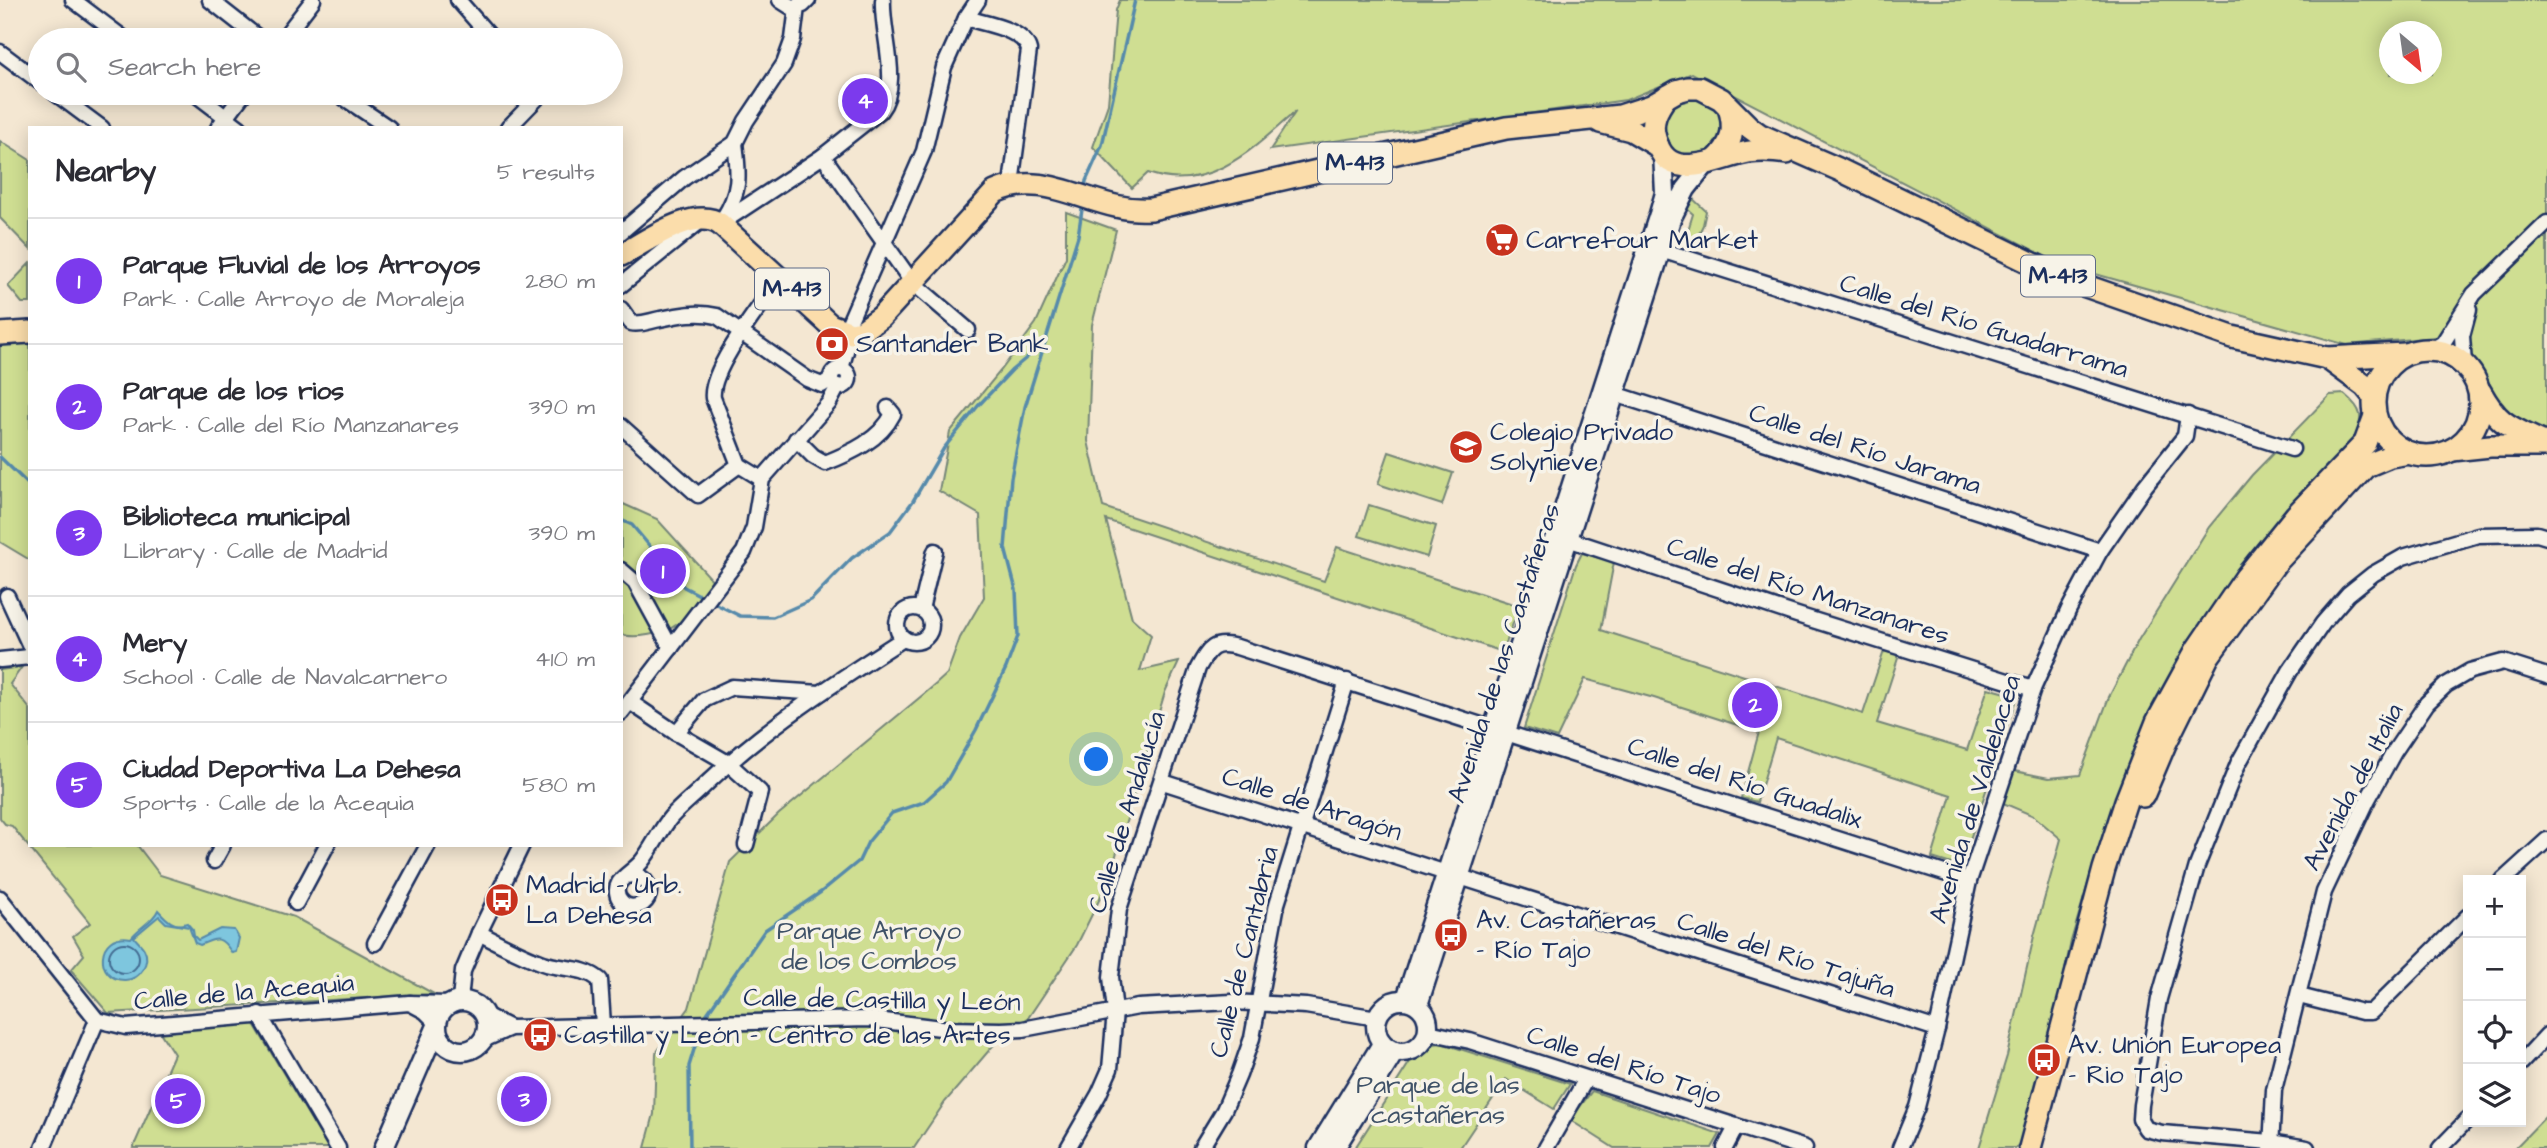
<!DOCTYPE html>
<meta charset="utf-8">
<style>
body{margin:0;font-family:"Architects Daughter",sans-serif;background:#f2f2f3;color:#2b2b33}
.controls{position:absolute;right:21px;bottom:21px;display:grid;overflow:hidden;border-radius:0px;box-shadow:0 4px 18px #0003}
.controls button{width:63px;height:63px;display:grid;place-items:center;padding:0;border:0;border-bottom:2px solid #e1e1e2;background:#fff;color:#2b2b33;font:35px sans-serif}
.compass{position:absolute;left:2379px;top:21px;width:63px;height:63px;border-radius:50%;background:#fff;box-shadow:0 4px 18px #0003;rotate:151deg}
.you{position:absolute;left:1097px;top:760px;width:24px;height:24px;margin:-18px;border:5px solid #fff;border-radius:50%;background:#1a73e8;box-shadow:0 0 0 10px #1a73e833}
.badge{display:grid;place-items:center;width:46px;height:46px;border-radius:50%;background:#7c3aed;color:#fff;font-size:23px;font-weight:700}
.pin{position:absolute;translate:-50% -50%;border:4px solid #fff;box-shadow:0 2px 7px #0006}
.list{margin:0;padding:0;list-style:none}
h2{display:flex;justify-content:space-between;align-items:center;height:91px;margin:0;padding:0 28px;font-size:30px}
h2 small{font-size:23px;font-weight:400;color:#7c7c81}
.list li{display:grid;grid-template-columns:46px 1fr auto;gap:21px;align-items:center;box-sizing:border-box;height:126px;padding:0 28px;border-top:2px solid #e1e1e2}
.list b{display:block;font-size:26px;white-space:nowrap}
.list p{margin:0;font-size:23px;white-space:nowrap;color:#7c7c81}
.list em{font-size:23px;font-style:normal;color:#7c7c81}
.icon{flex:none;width:38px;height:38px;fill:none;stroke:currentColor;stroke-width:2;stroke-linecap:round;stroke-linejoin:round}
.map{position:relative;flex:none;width:2547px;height:1148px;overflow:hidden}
.search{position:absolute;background:#fff;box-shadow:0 4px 18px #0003;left:28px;top:28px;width:595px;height:77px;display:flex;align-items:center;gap:18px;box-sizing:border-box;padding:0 24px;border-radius:38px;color:#7c7c81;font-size:26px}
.panel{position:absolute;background:#fff;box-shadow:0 4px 18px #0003;left:28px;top:126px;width:595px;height:721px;border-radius:0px}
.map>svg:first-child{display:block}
.green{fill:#cfde92;stroke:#758678;stroke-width:2;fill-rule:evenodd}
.water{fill:#7ec6de;stroke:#568aab;stroke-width:2}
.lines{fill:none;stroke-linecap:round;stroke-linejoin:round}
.shore{stroke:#436b91;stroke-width:2}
.stream{stroke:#568aab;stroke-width:3.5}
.minor-casing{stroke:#1b2f5e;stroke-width:19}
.tertiary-casing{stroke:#1b2f5e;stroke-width:23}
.primary-casing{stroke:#1b2f5e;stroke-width:26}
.minor{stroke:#f7f3e8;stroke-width:14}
.tertiary{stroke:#f7f3e8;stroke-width:18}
.primary{stroke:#fbddab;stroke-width:21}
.labels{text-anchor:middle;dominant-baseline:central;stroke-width:7;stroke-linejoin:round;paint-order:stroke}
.shield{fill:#f7f3e8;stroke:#5d6a87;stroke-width:2}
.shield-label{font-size:24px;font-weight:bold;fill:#1b2f5e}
.poi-label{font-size:26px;fill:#1b2f5e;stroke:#f7f3e8;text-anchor:start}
.street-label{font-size:26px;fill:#1b2f5e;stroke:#f7f3e8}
.park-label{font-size:26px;fill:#3f5268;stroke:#f7f3e8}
</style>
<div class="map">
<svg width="2547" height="1148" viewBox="0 0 2547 1148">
<rect width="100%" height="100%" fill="#f4e7d2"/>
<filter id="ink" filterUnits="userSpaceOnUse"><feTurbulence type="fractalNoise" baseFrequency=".0143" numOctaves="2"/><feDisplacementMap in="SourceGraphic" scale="14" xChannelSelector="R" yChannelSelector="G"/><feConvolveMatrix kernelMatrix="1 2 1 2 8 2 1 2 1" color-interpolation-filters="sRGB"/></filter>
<g filter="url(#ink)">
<!-- green -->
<g class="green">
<path d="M1120 0H2547V431L2509 418 2446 336 2347 345 2060 264 1692 73 1626 100 1270 150 1296 111C1255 147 1208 195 1148 173L1132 188 1093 147 1108 104 1116 10ZM2390 32H2432V74H2390Z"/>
<polygon points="1686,95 1715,102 1727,131 1710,157 1677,157 1662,140 1661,117 1667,107"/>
<polygon points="0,141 30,160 30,249 0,218"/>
<polygon points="1691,197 1706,211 1703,225 1693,246 1684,243 1693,214 1685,207"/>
<polygon points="1066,212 1116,230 1092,325 1088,441 1103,507 1324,581 1337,547 1519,606 1503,652 1106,520 1132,618 1151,635 1140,671 1179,662 1165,692 1108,882 1077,945 1028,1018 997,1041 945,1102 914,1148 645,1148 654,1114 656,1053 689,1008 730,862 779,814 936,684 947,674 960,638 984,597 980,515 939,491 950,432 1002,369 1036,323 1066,257"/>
<polygon points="30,263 30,303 22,303 8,286"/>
<polygon points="30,340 30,560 0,542 0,343"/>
<path d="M2344 394C2363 410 2364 417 2354 440L2234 576 2200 625 2144 728 2098 850 2071 941 2059 1000 2026 1127 2017 1148H1979L2007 1056 2034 936 2061 839 2034 816 2003 803 2014 771 2049 778 2080 775 2109 697 2139 639 2209 527 2252 475 2330 395Z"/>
<polygon points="1389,452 1453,473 1442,505 1378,484"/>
<path d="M621 503 657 519 715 583C703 596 691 614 676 625 666 633 633 640 621 634Z"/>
<polygon points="1369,505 1436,526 1427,557 1359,536"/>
<polygon points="1582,553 1614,562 1601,630 1863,714 1884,651 1899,655 1877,723 1967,750 1988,688 2017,696 1961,867 1932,858 1951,795 1776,738 1757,802 1741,798 1759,732 1654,698 1585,679 1557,738 1524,728 1576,565"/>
<polygon points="22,667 10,684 30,709 30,845 137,845 160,875 294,917 434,994 108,1013 71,970 84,955 73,936 90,923 12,826 5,824 0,818 0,670"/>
<polygon points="254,1024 328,1148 133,1148 174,1054 160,1032"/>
<polygon points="1441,1043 1570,1084 1554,1109 1506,1079 1460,1148 1355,1148 1420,1046"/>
<polygon points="1592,1091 1720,1134 1712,1148 1614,1148 1570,1120"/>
<polygon points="2547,1115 2547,1148 2515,1148"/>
</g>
<!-- water -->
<path class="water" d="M158 910C166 919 174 928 187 923L193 930 194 936 198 940 220 929 234 930 239 938 236 952 232 953C221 936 218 937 200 945L195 943 189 927 166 923 159 916 134 937C136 940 141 944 144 949 151 962 140 980 125 980 94 981 95 931 131 938 139 927 153 922 158 910Z"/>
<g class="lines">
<!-- shore -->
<circle class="shore" cx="124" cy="958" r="15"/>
<!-- stream -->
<g class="stream">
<polyline points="1085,189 1086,181 1102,145 1135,0"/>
<polyline points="0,457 30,486"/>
<polyline points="621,520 632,525 684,587 705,598"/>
<polyline points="712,602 740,616 773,617 811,600 852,558 890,532 913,501 944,448 978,406 1012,370 1043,344"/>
<polyline points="704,1018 765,930 821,892 859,861 868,842 892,813 924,802 946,782 976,730 1006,668 1018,636 1016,590 1005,548 1011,478 1025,407 1078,236 1083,203"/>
<polyline points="690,1148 689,1066 699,1033"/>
</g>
<!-- minor casing -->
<g class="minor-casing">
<g id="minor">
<polyline points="73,0 126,40"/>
<polyline points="210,0 261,40"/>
<polyline points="458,0 493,40"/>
<polyline points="780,0 791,7 803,5 808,0"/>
<path d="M966 18C985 24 1024 29 1029 50L1011 184"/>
<polyline points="282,40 313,0"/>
<polyline points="0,52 40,82"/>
<polyline points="55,93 102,128"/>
<polyline points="194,93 240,128"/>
<polyline points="337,93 389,128"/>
<polyline points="218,128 244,93"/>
<polyline points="508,128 541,94 540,93"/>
<polyline points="823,156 912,282 968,330"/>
<path d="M723 219C741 191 739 175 735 143"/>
<path d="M720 224 823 156 880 111C902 83 881 34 883 0"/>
<polyline points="621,232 684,178 735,143 746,121 784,64 793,39 797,7"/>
<polyline points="1661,250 2292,449"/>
<polyline points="621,285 699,222"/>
<path d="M621 309 631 323C642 325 649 321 660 319 679 315 698 311 717 316L807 379 822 385 831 379"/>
<polyline points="845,332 924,151 944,67 966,18 978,0"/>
<polyline points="2431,350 2443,343 2474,294 2547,223"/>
<polyline points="2464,364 2462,336 2469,310"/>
<polyline points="841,369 851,333"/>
<circle cx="840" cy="378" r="9"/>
<polyline points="1615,394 2100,551"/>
<polyline points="621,426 698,495 739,465"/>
<path d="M796 439 813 456 825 463C851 453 880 440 893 414L888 408"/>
<path d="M762 479 739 465 713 398C709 369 763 303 780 278"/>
<polyline points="1568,539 1797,615 2033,689"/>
<polyline points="621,570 635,582 671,648"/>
<polyline points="7,596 30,646"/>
<circle cx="914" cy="625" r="17"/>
<polyline points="921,609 935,551"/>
<polyline points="0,660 30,657"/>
<polyline points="630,702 676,733 728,763 760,792 746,845"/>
<polyline points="621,713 744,552 754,527 762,479 829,403 838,386"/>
<polyline points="676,733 704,700 732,687 820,693"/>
<polyline points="1163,782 1446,873"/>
<polyline points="214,861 223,845"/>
<path d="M626 876C650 870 658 901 637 906 624 910 612 895 619 883 624 875 636 869 642 861 653 847 660 830 671 817 682 805 695 795 706 784 765 728 834 683 903 639"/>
<polyline points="1460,877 1937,1029"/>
<polyline points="2503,880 2547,840"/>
<polyline points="0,898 97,1020 126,1027 409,1003 449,1004"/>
<polyline points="296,903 327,845"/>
<path d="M479 933C500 944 521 955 543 963 563 970 583 966 600 980L603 1025"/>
<polyline points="375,943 428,845"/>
<polyline points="2299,996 2362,1012 2371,1012 2468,916"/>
<polyline points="460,1000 463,971 479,933 522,845"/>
<polyline points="410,1003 425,1011 437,1023"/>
<polyline points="259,1014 338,1148"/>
<polyline points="485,1015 510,1028"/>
<polyline points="1428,1032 1470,1041 1805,1148"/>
<polyline points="483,1040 510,1028 868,1019 949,1029 1001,1030 1023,1029 1138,1007 1232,1002 1306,1006 1377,1018"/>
<polyline points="2521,1063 2547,1035"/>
<polyline points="43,1148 97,1020"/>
<path d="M1068 1148 1099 1094 1110 1069 1115 1011 1111 977 1119 909 1198 668C1209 648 1214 641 1237 647L1969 881"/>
<polyline points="1201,1148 1224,1110 1239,1075 1252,1038 1277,904 1347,681"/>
<polyline points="1546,1148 1586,1079"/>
<polyline points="1725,1148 1736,1127"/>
<polyline points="1900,1148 1917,1107 1937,1029 1969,881 2033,689 2069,609 2100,551 2145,486 2185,436 2188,415"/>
<polyline points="2271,1148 2274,1090 2324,892 2368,799 2394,752 2427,703 2446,685 2470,671 2503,662 2547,676"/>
<polyline points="2307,1148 2271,1142 2162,1133 2146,1129 2140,1119 2141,1105 2159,999 2197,866 2238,764 2290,671 2323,623 2348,594 2373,574 2403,557 2478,535 2537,534 2547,537"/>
<polyline points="2440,1148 2468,1119"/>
</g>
</g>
<!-- tertiary casing -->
<g class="tertiary-casing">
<g id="tertiary">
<polyline points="1406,999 1659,214 1665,193 1663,154"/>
<circle cx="1402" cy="1026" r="26"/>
<circle cx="462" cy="1026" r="25"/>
<polyline points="1418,1005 1671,219 1686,189 1705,165"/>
<polyline points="384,1148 436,1028"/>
<polyline points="1318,1148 1382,1044"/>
<polyline points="1335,1148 1395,1051"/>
</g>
</g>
<!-- primary casing -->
<g class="primary-casing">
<g id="primary">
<path d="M1666 97C1657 109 1650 122 1655 138 1668 187 1718 157 1749 152 1762 150 1775 151 1787 153"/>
<polyline points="1600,122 1631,130 1658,146"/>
<path d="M1716 160C1732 145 1736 129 1729 108"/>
<path d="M621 255C645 242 694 206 720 224L830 325 851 333 862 331 881 317 995 192C1048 167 1096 214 1151 209L1506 128 1620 116 1651 106 1677 91 1688 88H1700L1721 99 1749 127 1760 135 1838 169 2060 277 2232 337 2327 358 2405 354"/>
<polyline points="0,334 30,332"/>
<circle cx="2427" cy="403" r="53"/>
<polyline points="2327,358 2365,386 2374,397"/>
<path d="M2480 391C2499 425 2508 426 2542 442"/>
<polyline points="2452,450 2490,446 2547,446"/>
<polyline points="2143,796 2165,744 2208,657 2275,564 2366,466 2390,456 2410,453"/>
<polyline points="2030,1148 2104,869 2126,801 2157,722 2197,649 2246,577 2296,515 2365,443 2375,416"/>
</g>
</g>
<!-- minor -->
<use href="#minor" class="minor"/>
<!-- tertiary -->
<use href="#tertiary" class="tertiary"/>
<!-- primary -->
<use href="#primary" class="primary"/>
</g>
</g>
<!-- icons -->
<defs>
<g id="supermarket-disc" transform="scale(1.75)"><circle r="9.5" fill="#c8321e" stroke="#f7f3e8"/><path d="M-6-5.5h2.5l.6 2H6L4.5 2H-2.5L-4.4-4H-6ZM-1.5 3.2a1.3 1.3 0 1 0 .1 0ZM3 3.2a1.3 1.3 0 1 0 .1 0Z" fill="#fff"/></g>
<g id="bank-disc" transform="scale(1.75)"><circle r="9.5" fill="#c8321e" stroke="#f7f3e8"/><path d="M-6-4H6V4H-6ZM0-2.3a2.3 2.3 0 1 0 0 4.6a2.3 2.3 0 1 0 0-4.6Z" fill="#fff"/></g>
<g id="school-disc" transform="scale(1.75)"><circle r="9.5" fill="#c8321e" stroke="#f7f3e8"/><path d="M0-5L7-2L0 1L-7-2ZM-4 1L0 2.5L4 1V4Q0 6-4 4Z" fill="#fff"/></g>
<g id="bus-disc" transform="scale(1.75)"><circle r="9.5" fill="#c8321e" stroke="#f7f3e8"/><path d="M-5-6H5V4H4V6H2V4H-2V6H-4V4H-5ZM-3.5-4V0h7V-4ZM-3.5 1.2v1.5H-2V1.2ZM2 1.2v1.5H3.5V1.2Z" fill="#fff"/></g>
</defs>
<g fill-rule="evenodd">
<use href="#supermarket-disc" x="1502" y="240"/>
<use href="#bank-disc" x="832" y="344"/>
<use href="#school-disc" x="1466" y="447"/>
<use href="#bus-disc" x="502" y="900"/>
<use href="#bus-disc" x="1451" y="935"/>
<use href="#bus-disc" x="540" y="1035"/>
<use href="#bus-disc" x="2044" y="1060"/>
</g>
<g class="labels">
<!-- shield labels -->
<g class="shield">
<rect x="1318" y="142.5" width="74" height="41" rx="5"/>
<rect x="2021" y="255.5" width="74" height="41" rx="5"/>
<rect x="755" y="268.5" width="74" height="41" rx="5"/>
</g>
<g class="shield-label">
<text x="1355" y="163">M-413</text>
<text x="2058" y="276">M-413</text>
<text x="792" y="289">M-413</text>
</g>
<!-- poi labels -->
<g class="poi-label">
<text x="1526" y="240">Carrefour Market</text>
<text x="856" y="344">Santander Bank</text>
<text x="1490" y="432">Colegio Privado<tspan x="1490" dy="30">Solynieve</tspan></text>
<text x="526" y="885">Madrid - Urb.<tspan x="526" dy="30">La Dehesa</tspan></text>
<text x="1476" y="920">Av. Castañeras<tspan x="1476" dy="30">- Río Tajo</tspan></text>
<text x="564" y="1035">Castilla y León - Centro de las Artes</text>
<text x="2068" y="1045">Av. Unión Europea<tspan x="2068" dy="30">- Rio Tajo</tspan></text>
</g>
<!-- street labels -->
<g class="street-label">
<text transform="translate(1984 326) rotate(17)">Calle del Río Guadarrama</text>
<text transform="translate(1865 449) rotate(18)">Calle del Río Jarama</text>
<text transform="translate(1808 591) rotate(18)">Calle del Río Manzanares</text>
<text transform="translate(1504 653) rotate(-72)">Avenida de las Castañeras</text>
<text transform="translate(1745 783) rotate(18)">Calle del Río Guadalix</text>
<text transform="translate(2353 787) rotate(-62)">Avenida de Italia</text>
<text transform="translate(1975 799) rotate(-73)">Avenida de Valdelacea</text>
<text transform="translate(1312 804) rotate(18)">Calle de Aragón</text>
<text transform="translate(1127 812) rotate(-73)">Calle de Andalucía</text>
<text transform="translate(1244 952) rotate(-76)">Calle de Cantabria</text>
<text transform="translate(1786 955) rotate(18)">Calle del Río Tajuña</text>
<text transform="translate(244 992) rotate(-5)">Calle de la Acequia</text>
<text transform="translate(882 1000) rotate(1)">Calle de Castilla y León</text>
<text transform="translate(1624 1065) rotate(18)">Calle del Río Tajo</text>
</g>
<!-- park labels -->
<g class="park-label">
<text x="869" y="931">Parque Arroyo<tspan x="869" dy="30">de los Combos</tspan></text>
<text x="1438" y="1085">Parque de las<tspan x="1438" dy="30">castañeras</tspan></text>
</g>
</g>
</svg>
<div class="controls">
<button>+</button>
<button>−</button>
<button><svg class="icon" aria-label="locate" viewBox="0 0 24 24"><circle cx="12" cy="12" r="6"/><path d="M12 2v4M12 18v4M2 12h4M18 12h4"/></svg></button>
<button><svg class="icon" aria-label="layers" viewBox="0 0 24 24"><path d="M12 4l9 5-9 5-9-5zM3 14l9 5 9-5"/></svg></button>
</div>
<svg class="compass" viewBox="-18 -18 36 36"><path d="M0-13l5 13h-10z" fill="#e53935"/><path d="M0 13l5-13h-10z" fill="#7c7c81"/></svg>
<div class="you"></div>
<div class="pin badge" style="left:663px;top:571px">1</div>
<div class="pin badge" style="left:1755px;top:705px">2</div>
<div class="pin badge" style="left:524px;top:1099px">3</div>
<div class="pin badge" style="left:865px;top:101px">4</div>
<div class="pin badge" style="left:178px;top:1101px">5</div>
<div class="search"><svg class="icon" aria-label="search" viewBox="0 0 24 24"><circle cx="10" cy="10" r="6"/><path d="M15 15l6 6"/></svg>Search here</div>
<section class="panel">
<h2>Nearby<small>5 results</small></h2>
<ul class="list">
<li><span class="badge">1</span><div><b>Parque Fluvial de los Arroyos</b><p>Park · Calle Arroyo de Moraleja</p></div><em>280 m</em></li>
<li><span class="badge">2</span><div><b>Parque de los rios</b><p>Park · Calle del Río Manzanares</p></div><em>390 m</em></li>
<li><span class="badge">3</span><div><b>Biblioteca municipal</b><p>Library · Calle de Madrid</p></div><em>390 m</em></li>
<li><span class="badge">4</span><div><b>Mery</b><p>School · Calle de Navalcarnero</p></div><em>410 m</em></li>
<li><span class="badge">5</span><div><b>Ciudad Deportiva La Dehesa</b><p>Sports · Calle de la Acequia</p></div><em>580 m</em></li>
</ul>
</section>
</div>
